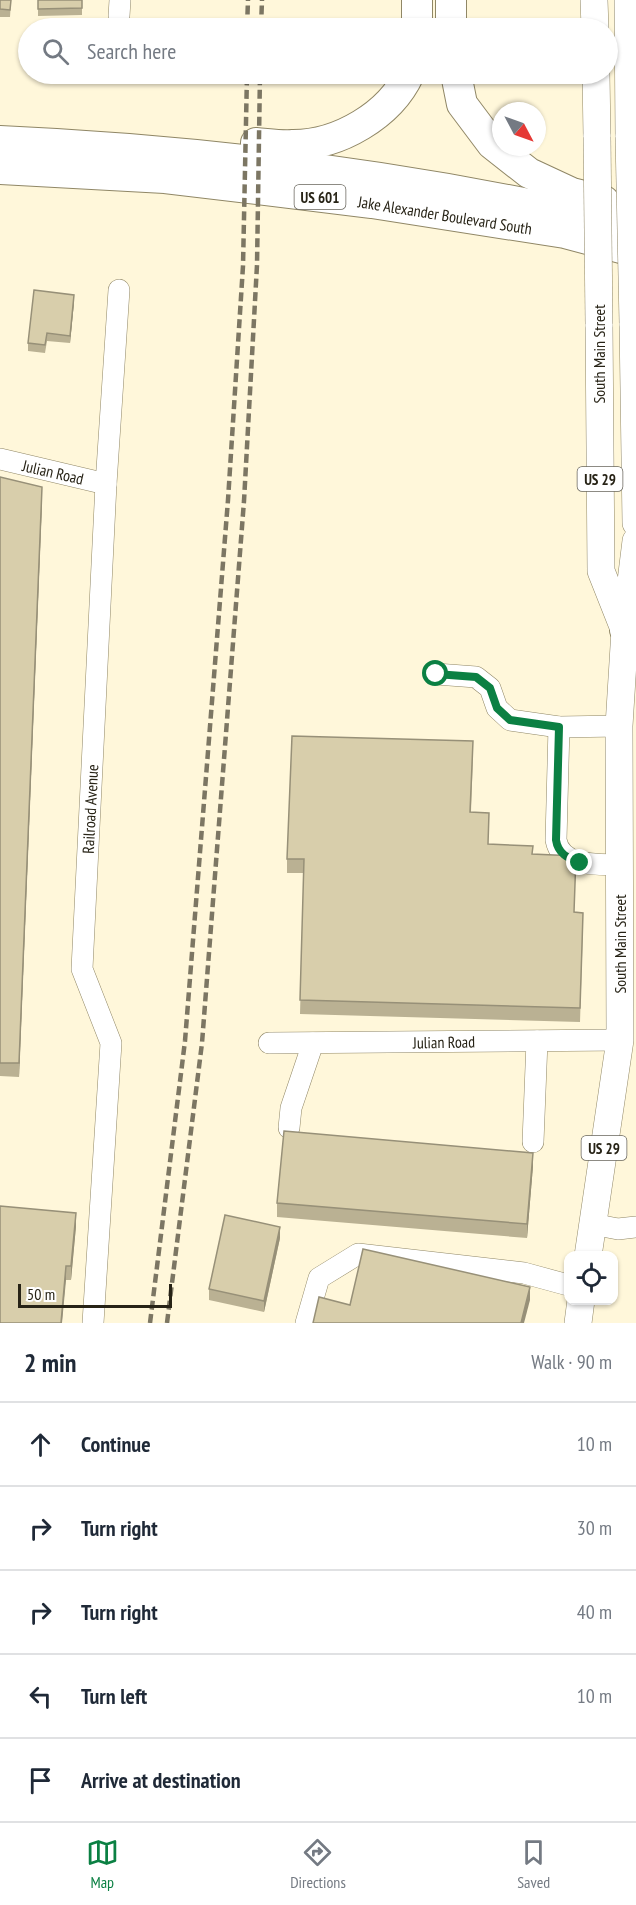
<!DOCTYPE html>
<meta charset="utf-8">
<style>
body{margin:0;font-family:"PT Sans Narrow",sans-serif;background:#f6f6f7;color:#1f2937}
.controls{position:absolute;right:18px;bottom:18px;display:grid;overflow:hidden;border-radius:12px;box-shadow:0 2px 4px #0004}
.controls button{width:54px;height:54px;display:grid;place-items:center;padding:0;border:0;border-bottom:2px solid #e0e1e3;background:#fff;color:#1f2937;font:30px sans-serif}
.compass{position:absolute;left:492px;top:102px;width:54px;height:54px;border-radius:50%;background:#fff;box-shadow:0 2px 4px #0004;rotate:131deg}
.scale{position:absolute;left:18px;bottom:15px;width:154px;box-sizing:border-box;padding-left:6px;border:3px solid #272316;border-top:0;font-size:16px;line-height:21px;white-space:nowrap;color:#272316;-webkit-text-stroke:4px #fff;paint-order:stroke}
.stop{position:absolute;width:18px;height:18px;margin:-14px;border:4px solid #0b8043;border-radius:50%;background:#fff}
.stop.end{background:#0b8043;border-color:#fff;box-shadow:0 2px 6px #0008}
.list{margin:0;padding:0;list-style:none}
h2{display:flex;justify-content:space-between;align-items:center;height:78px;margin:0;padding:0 24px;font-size:26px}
h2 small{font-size:20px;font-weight:400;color:#747a83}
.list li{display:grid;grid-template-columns:39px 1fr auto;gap:18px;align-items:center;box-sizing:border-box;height:84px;padding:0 24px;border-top:2px solid #e0e1e3}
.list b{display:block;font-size:22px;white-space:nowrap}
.list em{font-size:20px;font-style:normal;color:#747a83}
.icon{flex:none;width:33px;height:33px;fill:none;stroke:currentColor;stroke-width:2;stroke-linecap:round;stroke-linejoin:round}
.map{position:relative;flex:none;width:636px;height:1323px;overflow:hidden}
.search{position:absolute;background:#fff;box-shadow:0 2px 4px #0004;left:18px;right:18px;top:18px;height:66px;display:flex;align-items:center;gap:15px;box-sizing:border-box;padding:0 21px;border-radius:33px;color:#747a83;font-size:22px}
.sheet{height:498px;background:#fff}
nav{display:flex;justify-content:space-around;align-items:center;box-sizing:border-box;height:84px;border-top:2px solid #e0e1e3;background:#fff;font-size:16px;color:#747a83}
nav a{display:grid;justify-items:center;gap:3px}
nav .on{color:#0b8043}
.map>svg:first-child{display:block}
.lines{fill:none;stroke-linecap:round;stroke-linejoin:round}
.minor-casing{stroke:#908766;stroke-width:22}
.major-casing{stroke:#908766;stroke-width:28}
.highway-casing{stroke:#908766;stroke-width:32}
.minor{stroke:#fff;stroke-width:21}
.major{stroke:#fff;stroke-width:27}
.highway{stroke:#fff;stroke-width:30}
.rail{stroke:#7c7663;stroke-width:4.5;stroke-dasharray:9 4.5;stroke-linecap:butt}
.major-bridge-casing{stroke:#908766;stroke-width:28;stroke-linecap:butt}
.major-bridge{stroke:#fff;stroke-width:27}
.wall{fill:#bab193}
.shaded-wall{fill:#979078}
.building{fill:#d8ceab;stroke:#979078;stroke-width:1.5}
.route{stroke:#0b8043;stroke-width:8}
.labels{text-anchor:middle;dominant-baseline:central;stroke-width:6;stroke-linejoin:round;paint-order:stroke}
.shield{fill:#fff;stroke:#68655c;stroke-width:1.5}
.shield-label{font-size:15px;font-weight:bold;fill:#272316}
.street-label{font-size:16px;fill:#272316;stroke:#fff}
</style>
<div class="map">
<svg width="636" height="1323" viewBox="0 0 636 1323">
<rect width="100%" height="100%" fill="#fff7da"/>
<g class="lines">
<!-- minor casing -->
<g class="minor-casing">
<g id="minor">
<polyline points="119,16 120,0"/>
<polyline points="0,459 106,484"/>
<polyline points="436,674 476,677 490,688 497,708 510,720 559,727 619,726"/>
<path d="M559 727 556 840C561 868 599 864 621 865"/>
<polyline points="269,1043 620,1040"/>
<polyline points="289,1128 291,1108 313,1043"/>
<polyline points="533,1142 537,1041"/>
<polyline points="592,1224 618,1229 636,1227"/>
<polyline points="93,1323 111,1043 82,969 106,484 119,290"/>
<polyline points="306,1323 319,1278 358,1254 524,1273 568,1285"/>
</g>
</g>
<!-- major casing -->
<g class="major-casing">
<g id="major">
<polyline points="594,0 595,28"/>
<polyline points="628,0 629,137"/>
<polyline points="596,74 597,137"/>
<polyline points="633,323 636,523"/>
<polyline points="599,324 601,571 624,629"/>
<polyline points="588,1256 620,1040 619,726 625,630 636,541"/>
<polyline points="578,1323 581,1300"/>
</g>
</g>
<!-- highway casing -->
<g class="highway-casing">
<g id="highway">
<polyline points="451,0 451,28"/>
<polyline points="417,28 417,0"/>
<polyline points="456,74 462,104 492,144 529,173 572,193 604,201"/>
<path d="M0 141C179 149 358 170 533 205 567 212 602 217 636 225"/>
<path d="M256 143C269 144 281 146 293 145 339 145 390 115 409 74"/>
<polyline points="0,169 165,178 372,203 565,233 636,252"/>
<polyline points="625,630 636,625"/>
</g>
</g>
<!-- minor -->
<use href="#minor" class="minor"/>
<!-- major -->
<use href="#major" class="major"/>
<!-- highway -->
<use href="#highway" class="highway"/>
<!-- rail -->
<g class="rail">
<polyline points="247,28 248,0"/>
<polyline points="261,28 262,0"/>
<polyline points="150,1323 185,1041 228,500 243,266 247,74"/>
<polyline points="167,1323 202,1043 244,501 257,265 260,74"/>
</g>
<!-- major-bridge casing -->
<g class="major-bridge-casing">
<g id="major-bridge">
<polyline points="597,137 599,324"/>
<polyline points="629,137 633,323"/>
</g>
</g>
<!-- major-bridge -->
<use href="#major-bridge" class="major-bridge"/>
</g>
<!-- wall -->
<g class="wall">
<polygon points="0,0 11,0 10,17 0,17"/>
<polygon points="38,0 82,0 82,15 38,16"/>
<polygon points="74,302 70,343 47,341 45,353 28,351 28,343"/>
<polygon points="0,477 42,501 19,1077 0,1076"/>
<polygon points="473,755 471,812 488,844 533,854 575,912 583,927 580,1022 300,1014 304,873 287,873 287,859"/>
<polygon points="533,1166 527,1238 277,1217 277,1203"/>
<polygon points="76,1226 71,1280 66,1280 0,1323"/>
<polygon points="280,1238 264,1312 209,1300 209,1289"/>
</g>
<!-- shaded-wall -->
<g class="shaded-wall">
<polygon points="74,295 74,302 70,343 70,336"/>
<polygon points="42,487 42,501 19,1077 19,1063"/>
<polygon points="533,1153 533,1166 527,1238 527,1224"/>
<polygon points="76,1213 76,1226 71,1280 71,1266"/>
<polygon points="280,1227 280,1238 264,1312 264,1301"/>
<polygon points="66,1266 66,1280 62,1323 61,1323"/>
<polygon points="530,1287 530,1300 524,1323 521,1323"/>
</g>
<!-- building -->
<g class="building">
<polygon points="0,0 11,0 10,10 0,9"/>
<polygon points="38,0 82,0 82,8 38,9"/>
<polygon points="34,290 74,295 70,336 47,333 45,345 28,343"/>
<polygon points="0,477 42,487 19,1063 0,1063"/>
<polygon points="292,736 473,741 470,812 489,813 488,844 533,846 532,854 576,856 574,912 583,913 580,1008 300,1000 304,859 287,859"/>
<polygon points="284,1131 533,1153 527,1224 277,1203"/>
<polygon points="0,1206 76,1213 71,1266 66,1266 61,1323 0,1323"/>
<polygon points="225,1215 280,1227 264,1301 209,1289"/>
<polygon points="363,1249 530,1287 521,1323 313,1323 319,1297 350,1305"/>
</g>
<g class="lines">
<!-- route -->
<path class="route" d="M436 674 476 677 490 688 497 708 510 720 559 727 556 840C558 854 568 858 580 863"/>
</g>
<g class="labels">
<!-- shield labels -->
<g class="shield">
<rect x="294.5" y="185" width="51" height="24" rx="4.5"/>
<rect x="577.5" y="467" width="45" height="24" rx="4.5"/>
<rect x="581.5" y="1136" width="45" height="24" rx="4.5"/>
</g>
<g class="shield-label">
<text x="320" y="197">US 601</text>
<text x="600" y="479">US 29</text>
<text x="604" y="1148">US 29</text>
</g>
<!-- street labels -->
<g class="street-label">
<text transform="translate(445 215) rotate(9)">Jake Alexander Boulevard South</text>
<text transform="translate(599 354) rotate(-90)">South Main Street</text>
<text transform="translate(53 472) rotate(13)">Julian Road</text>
<text transform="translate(90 809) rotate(-87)">Railroad Avenue</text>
<text transform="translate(620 944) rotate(-90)">South Main Street</text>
<text transform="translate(444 1042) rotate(-1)">Julian Road</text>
</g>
</g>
</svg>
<div class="controls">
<button><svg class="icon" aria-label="locate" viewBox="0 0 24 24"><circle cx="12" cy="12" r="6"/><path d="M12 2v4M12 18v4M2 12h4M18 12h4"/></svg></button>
</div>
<svg class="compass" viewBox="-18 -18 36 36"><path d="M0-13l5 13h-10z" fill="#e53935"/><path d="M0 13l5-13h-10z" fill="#747a83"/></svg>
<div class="scale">50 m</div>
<div class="stop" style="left:436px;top:674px"></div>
<div class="stop end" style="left:580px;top:863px"></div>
<div class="search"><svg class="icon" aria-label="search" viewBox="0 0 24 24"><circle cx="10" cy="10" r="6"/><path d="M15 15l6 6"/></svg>Search here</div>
</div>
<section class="sheet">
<h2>2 min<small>Walk · 90 m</small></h2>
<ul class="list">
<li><svg class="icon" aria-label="ahead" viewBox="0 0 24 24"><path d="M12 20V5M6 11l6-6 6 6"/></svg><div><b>Continue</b></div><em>10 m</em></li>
<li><svg class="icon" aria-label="right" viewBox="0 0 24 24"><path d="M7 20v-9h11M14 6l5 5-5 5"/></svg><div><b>Turn right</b></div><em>30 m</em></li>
<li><svg class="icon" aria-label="right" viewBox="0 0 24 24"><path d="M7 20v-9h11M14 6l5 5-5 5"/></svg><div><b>Turn right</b></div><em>40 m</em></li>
<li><svg class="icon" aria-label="left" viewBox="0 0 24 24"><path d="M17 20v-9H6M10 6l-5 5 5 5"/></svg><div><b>Turn left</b></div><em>10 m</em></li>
<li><svg class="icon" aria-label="arrive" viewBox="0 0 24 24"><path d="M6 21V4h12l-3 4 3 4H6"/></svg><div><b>Arrive at destination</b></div></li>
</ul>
</section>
<nav>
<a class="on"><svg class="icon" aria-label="map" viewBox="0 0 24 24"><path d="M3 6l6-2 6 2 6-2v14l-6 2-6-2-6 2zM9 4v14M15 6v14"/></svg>Map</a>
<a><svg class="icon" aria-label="directions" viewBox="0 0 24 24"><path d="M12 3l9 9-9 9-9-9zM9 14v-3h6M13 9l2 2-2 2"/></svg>Directions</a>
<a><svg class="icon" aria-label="saved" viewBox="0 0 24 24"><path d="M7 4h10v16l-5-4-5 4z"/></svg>Saved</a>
</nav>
